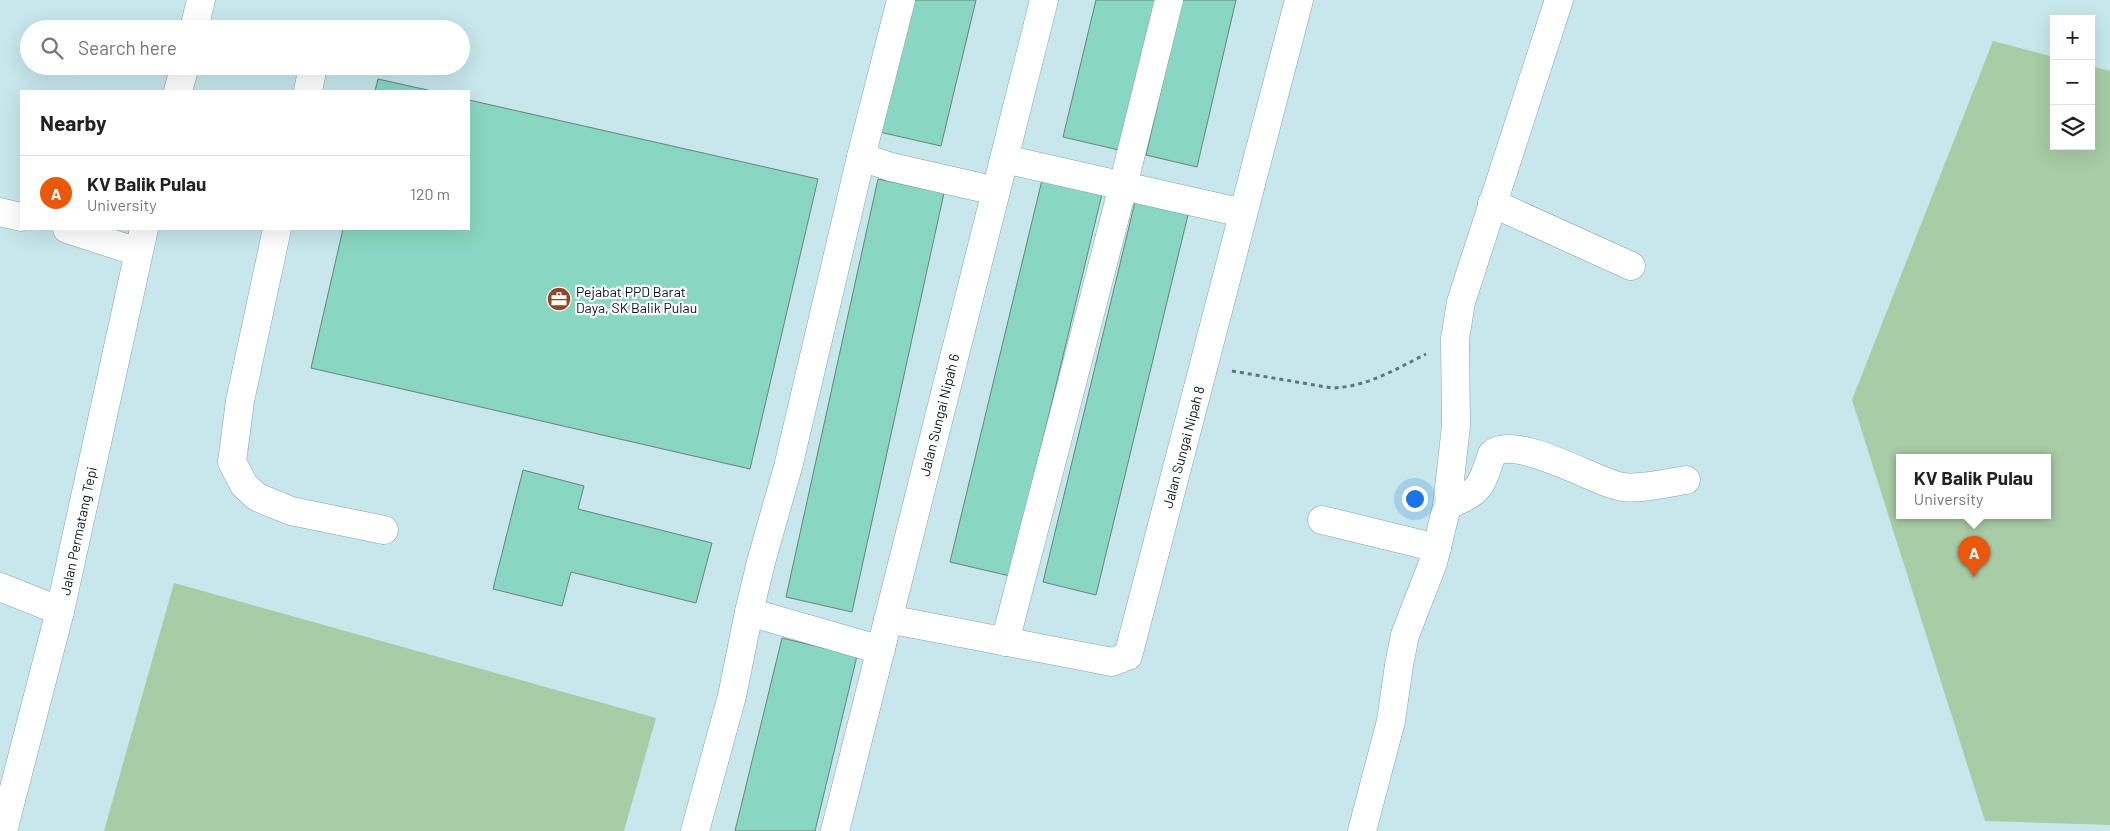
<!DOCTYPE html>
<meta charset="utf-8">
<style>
body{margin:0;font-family:Barlow,sans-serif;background:#f2f2f2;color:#222}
.controls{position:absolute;right:15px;top:15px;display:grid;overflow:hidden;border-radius:0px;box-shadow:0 5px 20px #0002}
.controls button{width:45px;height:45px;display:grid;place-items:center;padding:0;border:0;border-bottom:1px solid #e0e0e0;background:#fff;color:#222;font:25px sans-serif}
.you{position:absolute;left:1414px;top:498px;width:18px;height:18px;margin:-12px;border:4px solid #fff;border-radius:50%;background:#1a73e8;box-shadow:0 0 0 8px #1a73e833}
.badge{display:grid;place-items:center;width:32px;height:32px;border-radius:50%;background:#ea580c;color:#fff;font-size:16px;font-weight:700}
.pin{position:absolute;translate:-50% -41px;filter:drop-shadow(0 1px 2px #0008)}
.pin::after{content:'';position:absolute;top:26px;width:18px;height:15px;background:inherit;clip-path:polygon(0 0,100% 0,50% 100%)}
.popup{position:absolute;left:1896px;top:454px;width:155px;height:65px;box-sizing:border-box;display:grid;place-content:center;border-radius:0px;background:#fff;filter:drop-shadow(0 1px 4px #0005);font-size:16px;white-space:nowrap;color:#767676}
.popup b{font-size:19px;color:#222}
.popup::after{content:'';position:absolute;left:50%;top:100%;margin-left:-10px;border:10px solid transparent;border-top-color:#fff}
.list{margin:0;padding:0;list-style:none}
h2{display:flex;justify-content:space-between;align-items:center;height:65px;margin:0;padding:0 20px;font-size:21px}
h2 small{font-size:16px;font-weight:400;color:#767676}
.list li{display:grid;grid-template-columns:32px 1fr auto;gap:15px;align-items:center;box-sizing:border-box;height:75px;padding:0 20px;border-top:1px solid #e0e0e0}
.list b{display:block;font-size:19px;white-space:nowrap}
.list p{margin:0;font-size:16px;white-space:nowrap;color:#767676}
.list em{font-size:16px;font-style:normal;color:#767676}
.icon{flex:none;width:28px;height:28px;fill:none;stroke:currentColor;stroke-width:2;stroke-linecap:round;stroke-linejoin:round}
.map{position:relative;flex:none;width:2110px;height:831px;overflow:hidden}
.search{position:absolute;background:#fff;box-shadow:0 5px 20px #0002;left:20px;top:20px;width:450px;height:55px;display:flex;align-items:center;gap:12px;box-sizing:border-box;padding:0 18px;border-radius:28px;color:#767676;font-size:19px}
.panel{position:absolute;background:#fff;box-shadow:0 5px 20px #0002;left:20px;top:90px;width:450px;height:140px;border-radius:0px}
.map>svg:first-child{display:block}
.green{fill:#a8cca5;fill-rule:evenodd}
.building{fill:#89d7c2;stroke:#68847c}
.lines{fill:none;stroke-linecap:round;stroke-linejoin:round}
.minor-casing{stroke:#85a3a8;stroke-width:29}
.path{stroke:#62777a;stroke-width:3;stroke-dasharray:4 4;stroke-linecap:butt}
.minor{stroke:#fff;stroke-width:28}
.labels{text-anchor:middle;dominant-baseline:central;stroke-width:4.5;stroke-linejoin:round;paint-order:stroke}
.poi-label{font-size:14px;fill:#0a1517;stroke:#fff;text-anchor:start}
.street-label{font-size:14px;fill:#0a1517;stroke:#fff}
</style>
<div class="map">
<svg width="2110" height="831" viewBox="0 0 2110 831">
<rect width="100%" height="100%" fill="#c7e7ec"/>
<!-- green -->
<g class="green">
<path d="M1993 41 2054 57V146H2091V66L2110 71V825L1985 821 1852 400ZM1900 458H2048V516H1900Z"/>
<polygon points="174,583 656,718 624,831 104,831"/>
</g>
<!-- building -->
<g class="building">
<polygon points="907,0 976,0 941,146 875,131"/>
<polygon points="1096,0 1159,0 1123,151 1063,137"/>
<polygon points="1182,0 1236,0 1197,167 1146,155"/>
<polygon points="378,79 432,91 375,91"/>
<polygon points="469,100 818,179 750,469 311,368 343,229 469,229"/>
<polygon points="878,179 944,193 852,612 786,597"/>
<polygon points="1042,180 1102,194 1010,576 950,562"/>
<polygon points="1135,202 1188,215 1096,595 1043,582"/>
<polygon points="523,470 584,486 578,509 712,543 696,603 571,572 562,606 493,589"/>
<polygon points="782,638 857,656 815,831 735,831"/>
</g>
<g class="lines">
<!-- minor casing -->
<g class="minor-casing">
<g id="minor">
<polyline points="194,29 201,0"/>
<polyline points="178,91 185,66"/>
<polyline points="308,91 313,66"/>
<polyline points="861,157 901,0"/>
<polyline points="1004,159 1243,213"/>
<polyline points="1492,203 1631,266"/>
<polyline points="0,212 21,217"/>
<polyline points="67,229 138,252"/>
<polyline points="277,229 240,401 232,462 244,485 257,497 291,511 384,530"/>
<path d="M1447 506C1482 489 1479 491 1492 454 1515 434 1590 479 1618 486 1636 491 1667 483 1686 480"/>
<polyline points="1322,520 1437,548"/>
<polyline points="0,587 60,611"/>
<polyline points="749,612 881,650"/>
<polyline points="888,619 1112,662 1128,656 1299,0"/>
<polyline points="1005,642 1123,186 1169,0"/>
<polyline points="3,831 60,611 144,229"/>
<polyline points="695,831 732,696 749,612 761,562 788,467 861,157 891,167 996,191"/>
<polyline points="835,831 1044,0"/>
<polyline points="1362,831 1391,721 1399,665 1405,635 1433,563 1447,506 1456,426 1455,339 1461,302 1559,0"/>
</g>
</g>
<!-- path -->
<path class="path" d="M1232 371 1332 388C1367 387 1396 369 1426 354"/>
<!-- minor -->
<use href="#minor" class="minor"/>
</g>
<!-- icons -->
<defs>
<g id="office-disc" transform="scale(1.25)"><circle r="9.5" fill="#8f4725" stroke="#fff"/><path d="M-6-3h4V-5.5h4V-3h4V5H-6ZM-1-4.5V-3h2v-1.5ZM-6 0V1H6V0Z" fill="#fff"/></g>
</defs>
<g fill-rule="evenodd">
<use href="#office-disc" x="559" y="299"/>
</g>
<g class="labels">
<!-- poi labels -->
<g class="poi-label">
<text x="576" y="291">Pejabat PPD Barat<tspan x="576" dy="16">Daya, SK Balik Pulau</tspan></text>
</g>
<!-- street labels -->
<g class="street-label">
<text transform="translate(939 415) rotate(-76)">Jalan Sungai Nipah 6</text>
<text transform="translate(1183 447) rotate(-75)">Jalan Sungai Nipah 8</text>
<text transform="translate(78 531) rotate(-78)">Jalan Permatang Tepi</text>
</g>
</g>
</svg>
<div class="controls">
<button>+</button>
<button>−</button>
<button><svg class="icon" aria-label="layers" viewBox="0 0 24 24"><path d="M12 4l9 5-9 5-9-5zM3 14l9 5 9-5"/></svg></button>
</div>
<div class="you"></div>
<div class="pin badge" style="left:1974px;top:577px">A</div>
<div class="popup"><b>KV Balik Pulau</b>University</div>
<div class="search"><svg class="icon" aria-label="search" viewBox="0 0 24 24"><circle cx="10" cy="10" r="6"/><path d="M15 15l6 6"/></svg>Search here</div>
<section class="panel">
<h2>Nearby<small></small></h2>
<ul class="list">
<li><span class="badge">A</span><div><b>KV Balik Pulau</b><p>University</p></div><em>120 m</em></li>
</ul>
</section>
</div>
